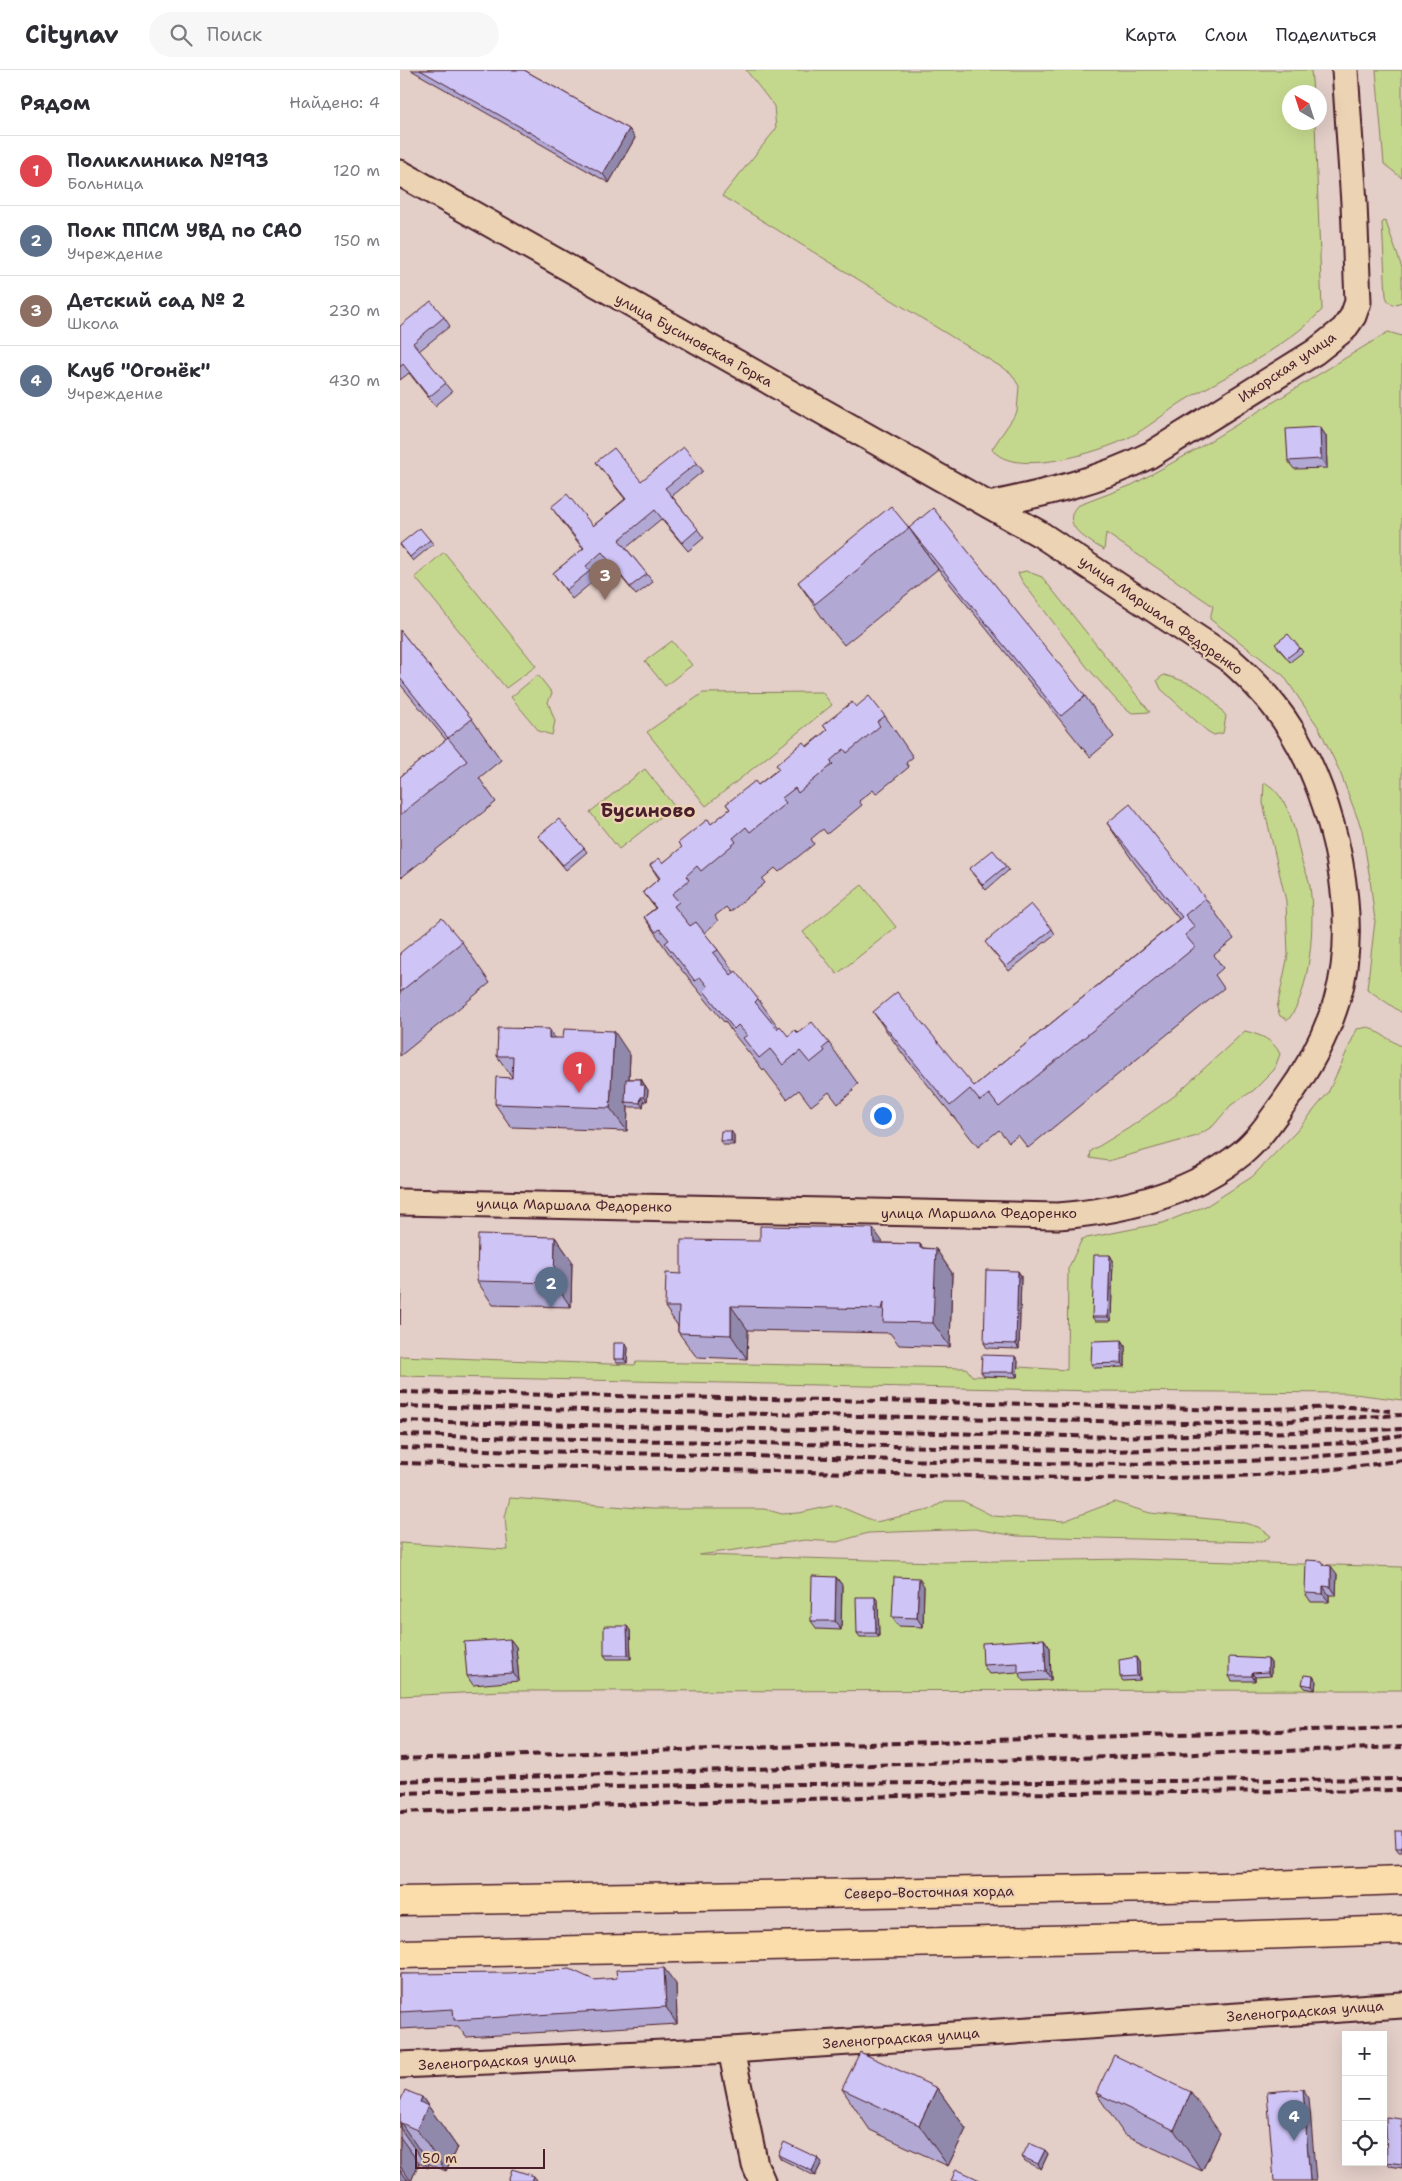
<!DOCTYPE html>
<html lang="ru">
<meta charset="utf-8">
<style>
body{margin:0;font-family:"Shantell Sans",sans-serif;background:#f7f7f7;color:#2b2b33}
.controls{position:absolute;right:15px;bottom:15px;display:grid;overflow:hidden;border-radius:0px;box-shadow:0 5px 20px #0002}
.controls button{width:45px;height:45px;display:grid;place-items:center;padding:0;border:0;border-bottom:1px solid #e1e1e2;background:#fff;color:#2b2b33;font:25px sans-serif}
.compass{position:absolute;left:882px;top:15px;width:45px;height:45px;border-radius:50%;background:#fff;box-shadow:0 5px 20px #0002;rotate:321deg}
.scale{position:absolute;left:15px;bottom:12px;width:130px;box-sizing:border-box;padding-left:5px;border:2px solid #4a1f2b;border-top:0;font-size:14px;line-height:18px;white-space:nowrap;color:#4a1f2b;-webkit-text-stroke:4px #ecd3b4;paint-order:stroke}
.you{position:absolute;left:482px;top:1045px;width:18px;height:18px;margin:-12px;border:4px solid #fff;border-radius:50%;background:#1a73e8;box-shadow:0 0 0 8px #1a73e833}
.badge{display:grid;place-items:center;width:32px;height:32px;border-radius:50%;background:#0f766e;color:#fff;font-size:16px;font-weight:700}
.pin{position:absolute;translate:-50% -41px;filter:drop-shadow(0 1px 2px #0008)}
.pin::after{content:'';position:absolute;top:26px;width:18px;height:15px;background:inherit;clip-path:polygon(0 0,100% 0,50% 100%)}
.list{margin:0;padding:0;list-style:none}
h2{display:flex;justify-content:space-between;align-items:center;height:65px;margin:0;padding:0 20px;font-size:21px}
h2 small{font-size:16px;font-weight:400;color:#7c7c81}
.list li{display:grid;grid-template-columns:32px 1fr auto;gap:15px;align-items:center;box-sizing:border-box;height:70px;padding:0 20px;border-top:1px solid #e1e1e2}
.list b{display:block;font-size:19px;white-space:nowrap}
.list p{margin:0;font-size:16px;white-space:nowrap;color:#7c7c81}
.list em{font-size:16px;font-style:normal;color:#7c7c81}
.icon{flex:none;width:28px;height:28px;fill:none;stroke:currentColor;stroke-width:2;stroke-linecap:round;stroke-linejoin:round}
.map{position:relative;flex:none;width:1002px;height:2111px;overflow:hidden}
header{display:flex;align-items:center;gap:30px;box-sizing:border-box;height:70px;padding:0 25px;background:#fff;border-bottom:1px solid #e1e1e2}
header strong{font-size:24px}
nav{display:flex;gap:28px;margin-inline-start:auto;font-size:18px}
.search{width:350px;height:45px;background:#f7f7f7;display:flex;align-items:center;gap:12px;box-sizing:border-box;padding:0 18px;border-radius:28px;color:#7c7c81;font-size:19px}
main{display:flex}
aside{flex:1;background:#fff}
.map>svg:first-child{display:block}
.green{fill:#c4d88d;stroke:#877c5c}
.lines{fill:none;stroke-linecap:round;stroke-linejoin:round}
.minor-casing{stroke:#4a1f2b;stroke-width:29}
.major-casing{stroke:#4a1f2b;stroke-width:31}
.minor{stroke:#ecd3b4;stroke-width:25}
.major{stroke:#fbddab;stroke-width:28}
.rail{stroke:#4a1f2b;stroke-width:4;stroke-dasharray:8 4;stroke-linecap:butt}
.wall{fill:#b1a9d4;stroke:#4a1f2b}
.shaded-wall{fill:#9089ac;stroke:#4a1f2b}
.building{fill:#cec4f6;stroke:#4a1f2b}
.labels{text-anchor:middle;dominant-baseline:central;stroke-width:4.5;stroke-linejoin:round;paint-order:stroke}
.street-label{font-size:14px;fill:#4a1f2b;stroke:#ecd3b4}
.district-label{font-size:19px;font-weight:bold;fill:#4a1f2b;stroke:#ecd3b4}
</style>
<header>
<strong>Citynav</strong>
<div class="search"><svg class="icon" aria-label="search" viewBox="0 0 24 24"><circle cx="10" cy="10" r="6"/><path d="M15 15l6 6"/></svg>Поиск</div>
<nav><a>Карта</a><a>Слои</a><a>Поделиться</a></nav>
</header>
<main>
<aside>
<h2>Рядом<small>Найдено: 4</small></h2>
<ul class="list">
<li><span class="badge" style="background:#e0444e">1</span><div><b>Поликлиника №193</b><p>Больница</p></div><em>120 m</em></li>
<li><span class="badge" style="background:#5c6f8a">2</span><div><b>Полк ППСМ УВД по САО</b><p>Учреждение</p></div><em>150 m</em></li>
<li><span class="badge" style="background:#8d6e63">3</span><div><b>Детский сад № 2</b><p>Школа</p></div><em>230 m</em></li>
<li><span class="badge" style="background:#5c6f8a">4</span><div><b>Клуб &quot;Огонёк&quot;</b><p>Учреждение</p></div><em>430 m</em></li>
</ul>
</aside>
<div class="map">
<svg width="1002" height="2111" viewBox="0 0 1002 2111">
<rect width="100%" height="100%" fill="#e3cec8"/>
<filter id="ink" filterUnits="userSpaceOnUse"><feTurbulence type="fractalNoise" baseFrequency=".02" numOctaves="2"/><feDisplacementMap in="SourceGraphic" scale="10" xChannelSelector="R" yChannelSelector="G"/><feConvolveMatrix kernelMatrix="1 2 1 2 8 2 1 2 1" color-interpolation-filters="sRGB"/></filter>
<g filter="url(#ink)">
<!-- green -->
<g class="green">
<path d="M346 0H911L913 22H889V52L915 53 922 240C885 278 830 304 785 330 766 342 748 358 728 368 700 382 613 409 592 379L617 342 619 316 611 303 322 126 376 59 374 36Z"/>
<polygon points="976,0 1002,0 1002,108 984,94"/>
<polygon points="984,151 986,152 1002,198 1002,232 993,235 988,231 986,226 982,153"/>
<path d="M988 262 1002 266V943L967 919 975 851 970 809 962 760 940 702 919 658 884 606 810 549 813 536 706 463 704 480C690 471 659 456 677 436L732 415 792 382Z"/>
<polygon points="44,482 136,596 106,618 15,507"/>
<polygon points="626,501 642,507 750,642 732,643 718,632 687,597 622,511 618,503"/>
<polygon points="272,571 292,595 265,616 245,591"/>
<polygon points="138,605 152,623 148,632 155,651 152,665 139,661 111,627"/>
<path d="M764 605C796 614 805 619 826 646L823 663 814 665 807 661 761 619 757 610Z"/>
<polygon points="422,622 432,635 306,736 247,662 303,623"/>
<polygon points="245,699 274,736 219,779 190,742"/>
<path d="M864 712C889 726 894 758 900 784 902 796 909 806 910 817 915 852 911 922 888 950L880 946 877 938 888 885 886 831 863 733Z"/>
<polygon points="462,815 496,857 437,904 403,862"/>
<polygon points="969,957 1002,977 1002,1330 947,1323 697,1321 0,1306 0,1286 235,1295 236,1292 566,1298 572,1306 617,1307 618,1297 667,1300 668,1199 682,1169 763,1153 808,1135 852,1107 896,1062 928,1023 957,959"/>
<path d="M845 961C860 965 873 969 880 984L874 1000 854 1020 831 1035 813 1056 797 1066 708 1091 690 1088 691 1081 729 1058 773 1027Z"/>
<polygon points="110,1428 251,1439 364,1439 382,1444 399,1443 436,1435 476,1452 529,1440 545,1431 563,1431 593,1446 664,1451 714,1432 750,1443 841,1452 858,1457 871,1466 861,1472 617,1466 575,1459 468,1463 437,1472 405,1470 299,1485 537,1492 731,1489 1002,1497 1002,1620 102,1621 0,1626 0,1473 108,1480 105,1447"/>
</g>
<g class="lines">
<!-- minor casing -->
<g class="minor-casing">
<g id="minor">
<path d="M0 103 640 464 829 589C853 610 874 632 891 660 935 730 961 849 937 930 926 966 907 1001 885 1031 872 1049 859 1069 842 1083 790 1125 723 1141 658 1146L0 1132"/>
<path d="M589 435C645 423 699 411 750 385L915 282 944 259 953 246 958 232 954 133 945 0"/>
<polyline points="331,1980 355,2095 362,2111"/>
<polyline points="0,1995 331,1980 1002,1935"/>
</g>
</g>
<!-- major casing -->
<g class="major-casing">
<g id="major">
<polyline points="0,1831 821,1817 1002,1810"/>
<polyline points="0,1884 824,1866 1002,1860"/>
</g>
</g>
<!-- minor -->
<use href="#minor" class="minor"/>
<!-- major -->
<use href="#major" class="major"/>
<!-- rail -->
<g class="rail">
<polyline points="0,1322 639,1334 825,1340 951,1337 990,1341"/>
<polyline points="0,1336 829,1354 1002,1345"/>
<polyline points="0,1351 716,1367 1002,1359"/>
<polyline points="0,1365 715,1381 954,1373 1002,1365"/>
<path d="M0 1378C166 1382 333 1385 499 1390 666 1394 836 1400 1002 1377"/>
<path d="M0 1393C175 1397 349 1400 524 1405 680 1408 848 1415 1002 1390"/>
<polyline points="0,1689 1002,1657"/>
<polyline points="0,1711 1002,1677"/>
<polyline points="0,1723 291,1715 1002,1709"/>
<polyline points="0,1742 560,1724 1002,1720"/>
</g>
</g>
<!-- wall -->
<g class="wall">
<polygon points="11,0 124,0 229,59 235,68 209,113"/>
<polygon points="44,247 50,256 19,281 52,322 35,336 9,303 0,310 0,256"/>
<polygon points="920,357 926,366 927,398 894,399 888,391"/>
<polygon points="196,392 241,411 297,393 303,401 272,426 304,468 288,481 261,449 226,478 253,512 236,525 208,491 192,504 196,509 172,529 153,503 183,479 151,437 193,456 225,429"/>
<polygon points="509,458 538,499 444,575 426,553 398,512"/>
<polygon points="509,458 685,626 714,667 690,687 538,499"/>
<polygon points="30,470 33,474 13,491 0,475"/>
<polygon points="0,560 72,649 101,690 79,708 96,732 2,807 0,805 0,707 46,670 0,614"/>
<polygon points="878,578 900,578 903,582 890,592"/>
<polygon points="456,637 485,646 513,687 506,693 509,697 476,724 473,720 459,731 462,735 427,764 423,759 411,769 414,774 379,802 375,798 362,809 365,813 330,842 326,837 315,846 318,851 304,863 318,880 334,902 358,929 379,958 388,966 398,963 429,973 458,1014 452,1019 453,1021 438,1034 429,1022 411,1036 399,1020 387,1029 364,999 363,1000 332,962 325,951 324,952 293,914 285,903 284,903 272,888 244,847 255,838 243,822 259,809 250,795 263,793 330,739 326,734 358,715 427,660 423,655"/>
<polygon points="707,753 805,828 834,869 814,885 823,898 815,905 824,918 628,1078 618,1065 609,1072 599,1060 578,1077 502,983 473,942 574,1016 779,849 735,794"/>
<polygon points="138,766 184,778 187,782 166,800"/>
<polygon points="606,796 609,800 586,820 572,803"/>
<polygon points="652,859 655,864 609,901 588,876"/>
<polygon points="62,872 90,913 0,986 0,883"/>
<polygon points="149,959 155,968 230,985 229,1009 241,1009 244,1014 244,1015 248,1020 247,1031 244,1031 243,1037 228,1037 227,1061 111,1057 95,1034 112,1007 97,986"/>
<polygon points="334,1065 334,1075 323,1075 320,1071"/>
<polygon points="155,1167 172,1191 171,1237 93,1235 77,1211"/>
<polygon points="484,1173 520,1174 523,1178 536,1179 552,1203 550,1277 499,1275 490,1263 348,1260 347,1289 297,1287 295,1285 278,1262 278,1256 265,1237 281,1204"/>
<polygon points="713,1190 711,1251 695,1251 692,1247"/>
<polygon points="618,1201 621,1206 619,1279 587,1278 584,1273"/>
<polygon points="722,1270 725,1275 725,1297 694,1298 691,1294"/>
<polygon points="225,1273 228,1278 227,1293 217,1293 214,1289"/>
<polygon points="618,1291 617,1307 584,1306 581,1302"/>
<polygon points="926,1495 937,1504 936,1525 929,1525 929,1532 911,1532 905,1523"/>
<polygon points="436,1507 442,1515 441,1560 417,1559 411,1551"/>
<polygon points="524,1516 523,1557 498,1556 492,1547"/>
<polygon points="478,1531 479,1567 460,1567 457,1563"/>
<polygon points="230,1560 231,1589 207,1589 204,1585"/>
<polygon points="110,1569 116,1577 119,1611 73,1615 67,1606"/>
<polygon points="644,1569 650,1578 651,1610 624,1611 618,1602 589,1604 583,1595"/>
<polygon points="868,1589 871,1593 871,1606 855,1607 855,1611 832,1611 829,1606"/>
<polygon points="739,1592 740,1610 723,1611 720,1607"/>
<polygon points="916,1611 915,1620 905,1618 902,1614"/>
<polygon points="1002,1761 1002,1782 999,1782 996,1778"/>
<polygon points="0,1904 194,1910 276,1914 277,1954 66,1967 58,1956 0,1959"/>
<polygon points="537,2018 566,2059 548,2096 470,2060 442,2019"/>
<polygon points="696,2023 820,2063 802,2101 724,2064"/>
<polygon points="22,2027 57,2077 46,2101 29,2094 28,2098 19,2093 11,2111 7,2109 6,2111 0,2111 0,2032"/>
<polygon points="1002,2049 1002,2098 990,2096 987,2092"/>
<polygon points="645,2080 648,2084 641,2099 625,2091 622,2087"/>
<polygon points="378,2085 418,2088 422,2092 415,2106 381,2089"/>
</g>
<!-- shaded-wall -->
<g class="shaded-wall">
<polygon points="229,59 235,68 209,113 203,104"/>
<polygon points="920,357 926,366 927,398 921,389"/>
<polygon points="149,959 165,983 149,968"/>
<polygon points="214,961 230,985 228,1032 225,1032 228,1037 227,1061 210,1038"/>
<polygon points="241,1009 244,1014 244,1020 241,1015"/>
<polygon points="245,1015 248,1020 247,1031 244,1027"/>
<polygon points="241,1027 244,1031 243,1037 240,1033"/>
<polygon points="331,1061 334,1065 334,1075 331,1071"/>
<polygon points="473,1158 489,1181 474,1173"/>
<polygon points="155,1167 172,1191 171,1237 154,1213"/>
<polygon points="520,1174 535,1196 536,1179 552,1203 550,1277 533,1253 520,1178"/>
<polygon points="710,1185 713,1190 711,1251 708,1247"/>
<polygon points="618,1201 621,1206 619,1279 616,1274"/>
<polygon points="0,1219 1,1220 0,1255"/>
<polygon points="331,1236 348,1260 347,1289 331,1265"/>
<polygon points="722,1270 725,1275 725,1297 722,1293"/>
<polygon points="225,1273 228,1278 227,1293 224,1289"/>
<polygon points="615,1286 618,1291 617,1307 614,1302"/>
<polygon points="931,1496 937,1504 936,1525 931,1517"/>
<polygon points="436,1507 442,1515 441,1560 435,1551"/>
<polygon points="519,1508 524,1516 523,1557 517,1548"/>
<polygon points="923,1516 929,1525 929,1532 923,1524"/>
<polygon points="475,1527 478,1531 479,1567 476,1563"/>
<polygon points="227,1556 230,1560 231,1589 228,1585"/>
<polygon points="110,1569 116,1577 119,1611 113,1603"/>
<polygon points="644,1569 650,1578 651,1610 646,1601"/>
<polygon points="736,1587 739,1592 740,1610 737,1606"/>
<polygon points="868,1589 871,1593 871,1606 868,1602"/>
<polygon points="852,1603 855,1607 855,1611 852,1606"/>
<polygon points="913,1606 916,1611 915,1620 912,1616"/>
<polygon points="264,1898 276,1914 277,1954 266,1937"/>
<polygon points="537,2018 566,2059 548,2096 519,2055"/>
<polygon points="903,2019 909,2028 916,2111 910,2111"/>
<polygon points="791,2022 820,2063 802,2101 774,2060"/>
<polygon points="22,2027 57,2077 46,2101 17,2060 20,2032"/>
<polygon points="1,2053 29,2094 28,2098 0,2058"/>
<polygon points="0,2067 19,2093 11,2111 0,2096"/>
<polygon points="645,2080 648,2084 641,2099 638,2094"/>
<polygon points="418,2088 422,2092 415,2106 412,2101"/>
<polygon points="0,2100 7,2109 6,2111 0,2111"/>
<polygon points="134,2106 137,2110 136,2111 132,2111"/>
</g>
<!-- building -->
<g class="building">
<polygon points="20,0 124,0 229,59 203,104"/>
<polygon points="31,231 44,247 13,273 46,313 29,327 3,294 0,297 0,256"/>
<polygon points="920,357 921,389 888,391 886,359"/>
<polygon points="284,377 297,393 265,418 298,459 282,473 255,440 219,470 247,504 230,517 202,482 186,496 190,501 166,520 153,503 184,478 151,437 167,424 193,456 226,429 196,392 214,378 241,411"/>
<polygon points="491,436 509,458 415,534 398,512"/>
<polygon points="533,438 685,626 661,646 509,458"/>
<polygon points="20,458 30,470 10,487 0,474"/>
<polygon points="0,560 72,649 48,668 0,608"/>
<polygon points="888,564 900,578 887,588 875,574"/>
<polygon points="469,626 485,646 477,652 480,656 447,683 444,679 430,691 433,694 398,723 395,718 382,728 386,733 350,762 346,757 333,768 336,772 301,801 297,796 286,806 289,810 272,824 279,832 274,836 290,856 296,852 318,880 313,883 331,905 336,901 358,929 355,932 377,959 380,956 388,966 395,960 398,963 412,952 429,973 423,978 425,981 410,993 400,981 383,995 370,979 359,988 343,968 347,965 338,955 334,959 304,921 308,917 300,907 295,911 265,873 269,870 260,859 256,862 244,847 256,838 243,822 260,808 250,795 259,788 263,793 282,777 278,773 308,749 311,754 330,739 326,734 355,711 358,715 379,699 376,695 403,672 407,677 427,660 423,655 452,632 456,637"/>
<polygon points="48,668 67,691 0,745 0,707"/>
<polygon points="730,734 805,828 785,845 795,857 785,865 795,877 599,1037 589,1024 580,1031 570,1019 550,1036 473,942 497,922 574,1016 782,847 707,753"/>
<polygon points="159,749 184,778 163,795 138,766"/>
<polygon points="593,780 606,796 583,815 569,799"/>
<polygon points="631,834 652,859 606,897 585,872"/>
<polygon points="42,848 62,872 0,922 0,883"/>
<polygon points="98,958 149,959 149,968 163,968 164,959 214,961 210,1038 95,1034 96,1007 112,1008 113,986 97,986"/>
<polygon points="226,1009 241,1009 241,1015 245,1015 244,1027 241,1027 240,1033 225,1032"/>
<polygon points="321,1061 331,1061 331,1071 320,1071"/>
<polygon points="360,1156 473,1158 474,1173 520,1174 520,1178 536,1179 533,1253 483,1252 484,1232 482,1239 331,1236 331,1265 280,1263 278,1262 279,1237 265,1237 266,1203 281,1204 281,1170 360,1171"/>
<polygon points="78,1165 155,1167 154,1213 77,1211"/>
<polygon points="694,1185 710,1185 708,1247 692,1247"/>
<polygon points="586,1200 618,1201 616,1274 584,1273"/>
<polygon points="722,1270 722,1293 691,1294 692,1271"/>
<polygon points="214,1273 225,1273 224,1289 214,1289"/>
<polygon points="582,1285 615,1286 614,1302 581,1302"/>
<polygon points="906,1490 922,1491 924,1495 931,1496 931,1517 923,1516 923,1524 905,1523"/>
<polygon points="412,1506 436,1507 435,1551 411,1551"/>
<polygon points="494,1507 519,1508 517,1548 492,1547"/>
<polygon points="456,1527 475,1527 476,1563 457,1563"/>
<polygon points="204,1556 227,1556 228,1585 204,1585"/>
<polygon points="110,1569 113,1603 67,1606 64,1572"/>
<polygon points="644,1569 646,1601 618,1603 618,1593 583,1595 582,1573"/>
<polygon points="736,1587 737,1606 720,1607 719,1590"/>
<polygon points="829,1587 868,1589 868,1602 852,1603 852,1606 829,1606"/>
<polygon points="904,1605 913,1606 912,1616 902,1614"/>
<polygon points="995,1761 1002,1761 1002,1778 996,1778"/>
<polygon points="264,1898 266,1937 54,1950 53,1939 0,1942 0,1904 110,1903 170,1899 194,1910 217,1908 216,1900"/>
<polygon points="460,1982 537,2018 519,2055 442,2019"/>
<polygon points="714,1985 791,2022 774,2060 696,2023"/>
<polygon points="903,2019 910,2111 874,2111 867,2022"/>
<polygon points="5,2020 22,2027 20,2032 28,2036 17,2060 1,2053 0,2054 0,2032"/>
<polygon points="986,2047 1002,2049 1002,2094 987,2092"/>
<polygon points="384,2072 418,2088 412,2101 378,2085"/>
<polygon points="629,2073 645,2080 638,2094 622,2087"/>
<polygon points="112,2099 134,2106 132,2111 108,2111"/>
<polygon points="556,2099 582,2111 551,2111"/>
</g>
</g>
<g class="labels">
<!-- street labels -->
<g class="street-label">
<text transform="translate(294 270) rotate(29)">улица Бусиновская Горка</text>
<text transform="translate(887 297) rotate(-34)">Ижорская улица</text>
<text transform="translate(761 545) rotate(35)">улица Маршала Федоренко</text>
<text transform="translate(174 1135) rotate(1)">улица Маршала Федоренко</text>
<text x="579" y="1143">улица Маршала Федоренко</text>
<text transform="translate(529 1822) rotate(-1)">Северо-Восточная хорда</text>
<text transform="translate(905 1941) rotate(-4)">Зеленоградская улица</text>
<text transform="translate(501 1968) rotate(-4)">Зеленоградская улица</text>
<text transform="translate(97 1991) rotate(-3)">Зеленоградская улица</text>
</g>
<!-- district labels -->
<g class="district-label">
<text x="248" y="740">Бусиново</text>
</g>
</g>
</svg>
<div class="controls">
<button>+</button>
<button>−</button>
<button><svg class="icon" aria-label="locate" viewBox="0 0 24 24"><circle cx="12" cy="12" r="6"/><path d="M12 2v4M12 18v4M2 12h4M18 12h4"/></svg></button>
</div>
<svg class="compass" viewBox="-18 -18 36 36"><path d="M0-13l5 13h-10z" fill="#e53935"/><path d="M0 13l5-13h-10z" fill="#7c7c81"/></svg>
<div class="scale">50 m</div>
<div class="you"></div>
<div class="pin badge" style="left:179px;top:1023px;background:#e0444e">1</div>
<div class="pin badge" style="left:151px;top:1238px;background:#5c6f8a">2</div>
<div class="pin badge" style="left:205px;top:530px;background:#8d6e63">3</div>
<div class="pin badge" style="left:894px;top:2071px;background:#5c6f8a">4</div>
</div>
</main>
